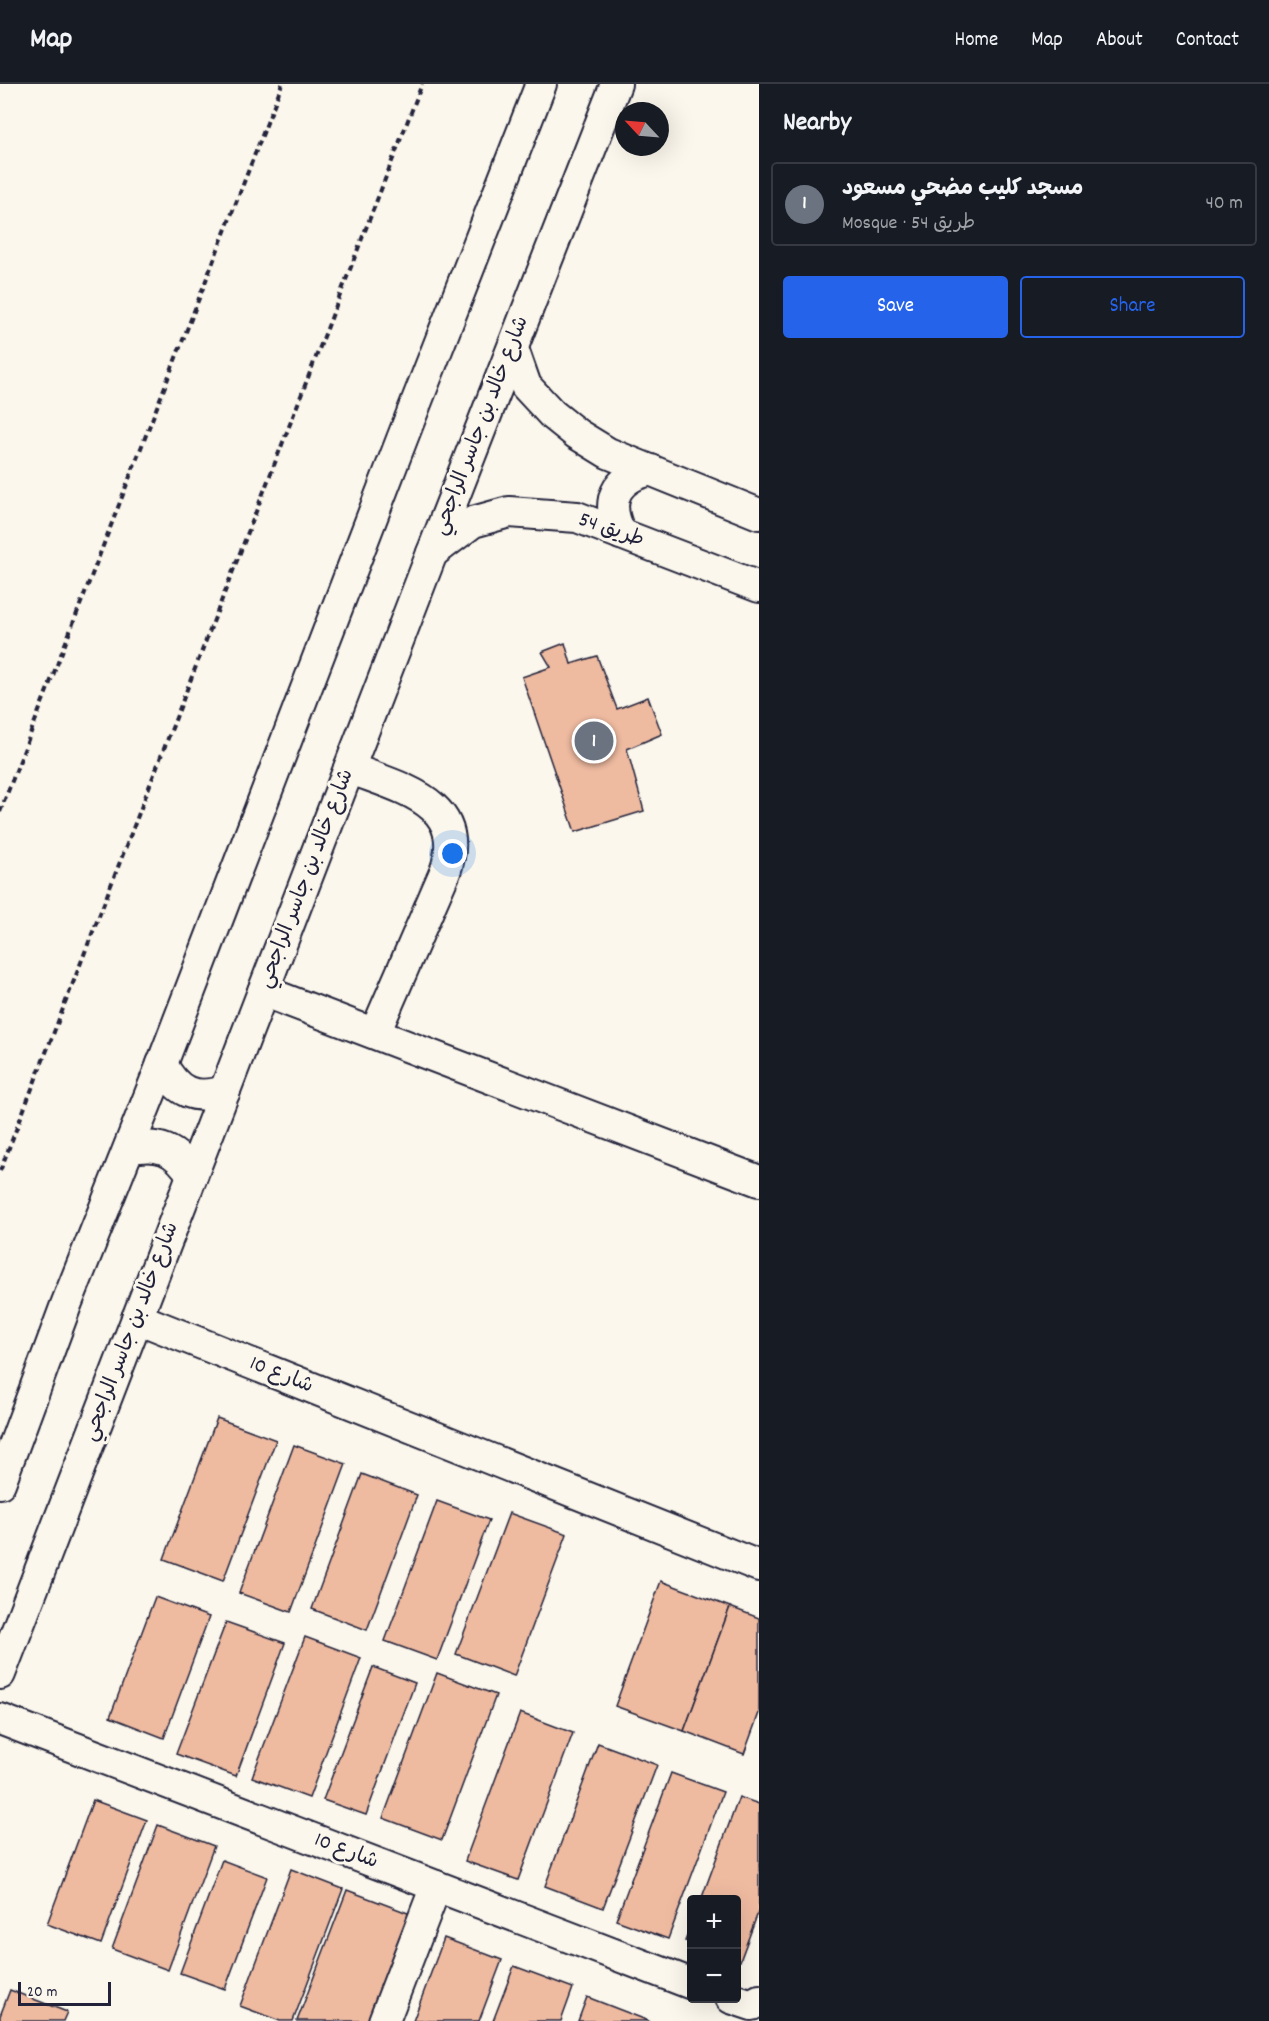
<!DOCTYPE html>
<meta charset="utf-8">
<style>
body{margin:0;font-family:Dekko,"Playpen Sans Arabic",sans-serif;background:#20242c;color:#f1f3f6}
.controls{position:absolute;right:18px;bottom:18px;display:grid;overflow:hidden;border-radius:6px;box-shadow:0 6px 24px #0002}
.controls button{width:54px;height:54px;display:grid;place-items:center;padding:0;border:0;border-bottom:2px solid #363941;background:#171b24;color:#f1f3f6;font:30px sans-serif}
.compass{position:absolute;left:615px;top:18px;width:54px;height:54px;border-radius:50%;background:#171b24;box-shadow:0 6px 24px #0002;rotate:296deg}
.scale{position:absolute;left:18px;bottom:15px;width:93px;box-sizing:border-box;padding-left:6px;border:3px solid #22223b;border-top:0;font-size:16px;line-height:21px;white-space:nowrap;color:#22223b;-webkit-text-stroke:4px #fbf7ec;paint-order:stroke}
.you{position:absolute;left:453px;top:770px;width:21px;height:21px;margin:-15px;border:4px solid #fff;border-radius:50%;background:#1a73e8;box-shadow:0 0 0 9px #1a73e833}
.badge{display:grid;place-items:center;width:39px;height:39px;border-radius:50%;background:#2563eb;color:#fff;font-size:20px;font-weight:700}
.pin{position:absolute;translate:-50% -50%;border:3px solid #fff;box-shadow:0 2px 6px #0006}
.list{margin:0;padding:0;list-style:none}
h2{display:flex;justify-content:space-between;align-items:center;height:78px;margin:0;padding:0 24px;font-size:26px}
h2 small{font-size:20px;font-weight:400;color:#9ea1a6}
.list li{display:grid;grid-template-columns:39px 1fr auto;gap:18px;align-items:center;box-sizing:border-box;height:84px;margin:0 12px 12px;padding:0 12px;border:2px solid #363941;border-radius:6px}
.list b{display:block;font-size:22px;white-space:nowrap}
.list p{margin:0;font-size:20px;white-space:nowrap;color:#9ea1a6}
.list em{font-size:20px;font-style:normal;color:#9ea1a6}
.actions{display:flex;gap:12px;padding:18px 24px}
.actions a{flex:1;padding:14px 0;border:2px solid #2563eb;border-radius:6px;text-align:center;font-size:21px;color:#2563eb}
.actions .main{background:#2563eb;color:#fff}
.map{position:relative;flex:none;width:759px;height:1937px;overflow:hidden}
header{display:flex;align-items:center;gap:36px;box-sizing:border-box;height:84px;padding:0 30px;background:#171b24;border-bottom:2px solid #363941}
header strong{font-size:28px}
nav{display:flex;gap:33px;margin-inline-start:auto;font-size:21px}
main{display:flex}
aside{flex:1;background:#171b24}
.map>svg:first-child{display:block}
.building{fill:#eebaa0;stroke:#22223b;stroke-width:1.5}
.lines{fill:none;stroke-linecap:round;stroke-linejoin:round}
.minor-casing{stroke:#22223b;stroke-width:34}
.path{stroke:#22223b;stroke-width:4;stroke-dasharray:6 4.5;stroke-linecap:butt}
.minor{stroke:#fbf7ec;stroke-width:30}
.labels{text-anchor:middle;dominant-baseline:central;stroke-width:6;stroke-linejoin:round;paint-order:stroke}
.street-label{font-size:21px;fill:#22223b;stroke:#fbf7ec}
</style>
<header>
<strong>Map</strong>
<nav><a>Home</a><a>Map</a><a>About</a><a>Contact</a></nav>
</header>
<main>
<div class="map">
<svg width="759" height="1937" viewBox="0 0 759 1937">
<rect width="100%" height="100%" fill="#fbf7ec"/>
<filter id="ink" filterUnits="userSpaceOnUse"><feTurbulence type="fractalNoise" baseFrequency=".0167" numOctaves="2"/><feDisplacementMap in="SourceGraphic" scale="12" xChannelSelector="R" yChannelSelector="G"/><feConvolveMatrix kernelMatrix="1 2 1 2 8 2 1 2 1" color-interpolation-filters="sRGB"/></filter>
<g filter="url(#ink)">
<!-- building -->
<g class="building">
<polygon points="565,559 571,580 597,572 617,625 648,613 662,650 627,665 644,727 575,748 522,593 551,583 542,568"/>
<polygon points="217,1334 276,1356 223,1497 164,1475"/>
<polygon points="294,1361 346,1380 291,1528 239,1509"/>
<polygon points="362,1390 417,1411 367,1546 312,1525"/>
<polygon points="437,1417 489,1436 437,1576 385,1557"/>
<polygon points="509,1429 567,1450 514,1592 456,1570"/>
<polygon points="661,1497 730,1523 684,1647 615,1622"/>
<polygon points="155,1513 209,1533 164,1654 110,1633"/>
<polygon points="730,1523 759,1534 759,1629 744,1670 684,1647"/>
<polygon points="226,1538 285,1559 236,1692 176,1670"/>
<polygon points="305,1553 361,1574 309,1714 252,1693"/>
<polygon points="373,1583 415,1599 366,1731 323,1716"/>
<polygon points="437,1589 496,1611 442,1756 383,1734"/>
<polygon points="520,1629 573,1649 518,1796 465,1777"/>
<polygon points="598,1659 657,1681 603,1824 545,1802"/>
<polygon points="671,1689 723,1708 668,1855 616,1836"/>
<polygon points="739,1713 759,1720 759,1826 740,1877 736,1876 736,1816 701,1816"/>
<polygon points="93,1716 147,1736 101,1860 47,1840"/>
<polygon points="158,1741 214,1762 168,1886 112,1865"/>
<polygon points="222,1776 267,1793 225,1905 180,1889"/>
<polygon points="291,1785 343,1805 293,1937 280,1937 240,1922"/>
<polygon points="347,1806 413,1831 373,1937 297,1937"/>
<polygon points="692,1840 692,1859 685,1857"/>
<polygon points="444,1854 502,1876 479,1937 413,1937"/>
<polygon points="514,1882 573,1904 561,1937 493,1937"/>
<polygon points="10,1906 67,1928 63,1937 0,1937 0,1932"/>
<polygon points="587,1913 649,1937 578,1937"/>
</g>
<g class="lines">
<!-- minor casing -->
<g class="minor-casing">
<g id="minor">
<polyline points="513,265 526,302 552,330 577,350 608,369 759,430"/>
<path d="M621 450C604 417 615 394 651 386"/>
<polyline points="432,469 473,438 509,428 577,433 759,503"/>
<path d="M349 684C399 704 470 717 445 788L375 949"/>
<polyline points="263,907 759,1097"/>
<path d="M162 980C177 1009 194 1016 225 1007"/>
<path d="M129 1065C158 1058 176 1065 192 1091"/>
<polyline points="137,1234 759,1482"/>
<polyline points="0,1399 66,1221 162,980 402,355 541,0"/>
<polyline points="0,1590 432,469 616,0"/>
<polyline points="0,1635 692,1900"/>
<polyline points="731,1914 752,1921 759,1916"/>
<polyline points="384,1937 436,1802"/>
</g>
</g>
<!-- path -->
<g class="path">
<polyline points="0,728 282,0"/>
<polyline points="0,1087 422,0"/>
</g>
<!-- minor -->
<use href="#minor" class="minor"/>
</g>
</g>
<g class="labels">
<!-- street labels -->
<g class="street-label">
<text transform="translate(482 342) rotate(-69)">شارع خالد بن جاسر الراجحي</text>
<text transform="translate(611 447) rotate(19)">طريق 54</text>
<text transform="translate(307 795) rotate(-69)">شارع خالد بن جاسر الراجحي</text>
<text transform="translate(132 1248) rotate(-69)">شارع خالد بن جاسر الراجحي</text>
<text transform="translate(281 1292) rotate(22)">شارع 10</text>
<text transform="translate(346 1768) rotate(21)">شارع 10</text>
</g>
</g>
</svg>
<div class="controls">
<button>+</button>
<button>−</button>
</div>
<svg class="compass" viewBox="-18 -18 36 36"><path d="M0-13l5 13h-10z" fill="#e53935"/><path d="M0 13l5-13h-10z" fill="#9ea1a6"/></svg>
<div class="scale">20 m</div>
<div class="you"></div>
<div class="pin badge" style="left:594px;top:657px;background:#6b7280">1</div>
</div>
<aside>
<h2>Nearby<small></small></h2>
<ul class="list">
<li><span class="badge" style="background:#6b7280">1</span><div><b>مسجد كليب مضحي مسعود</b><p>Mosque · طريق 54</p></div><em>40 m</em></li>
</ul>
<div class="actions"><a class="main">Save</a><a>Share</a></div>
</aside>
</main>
